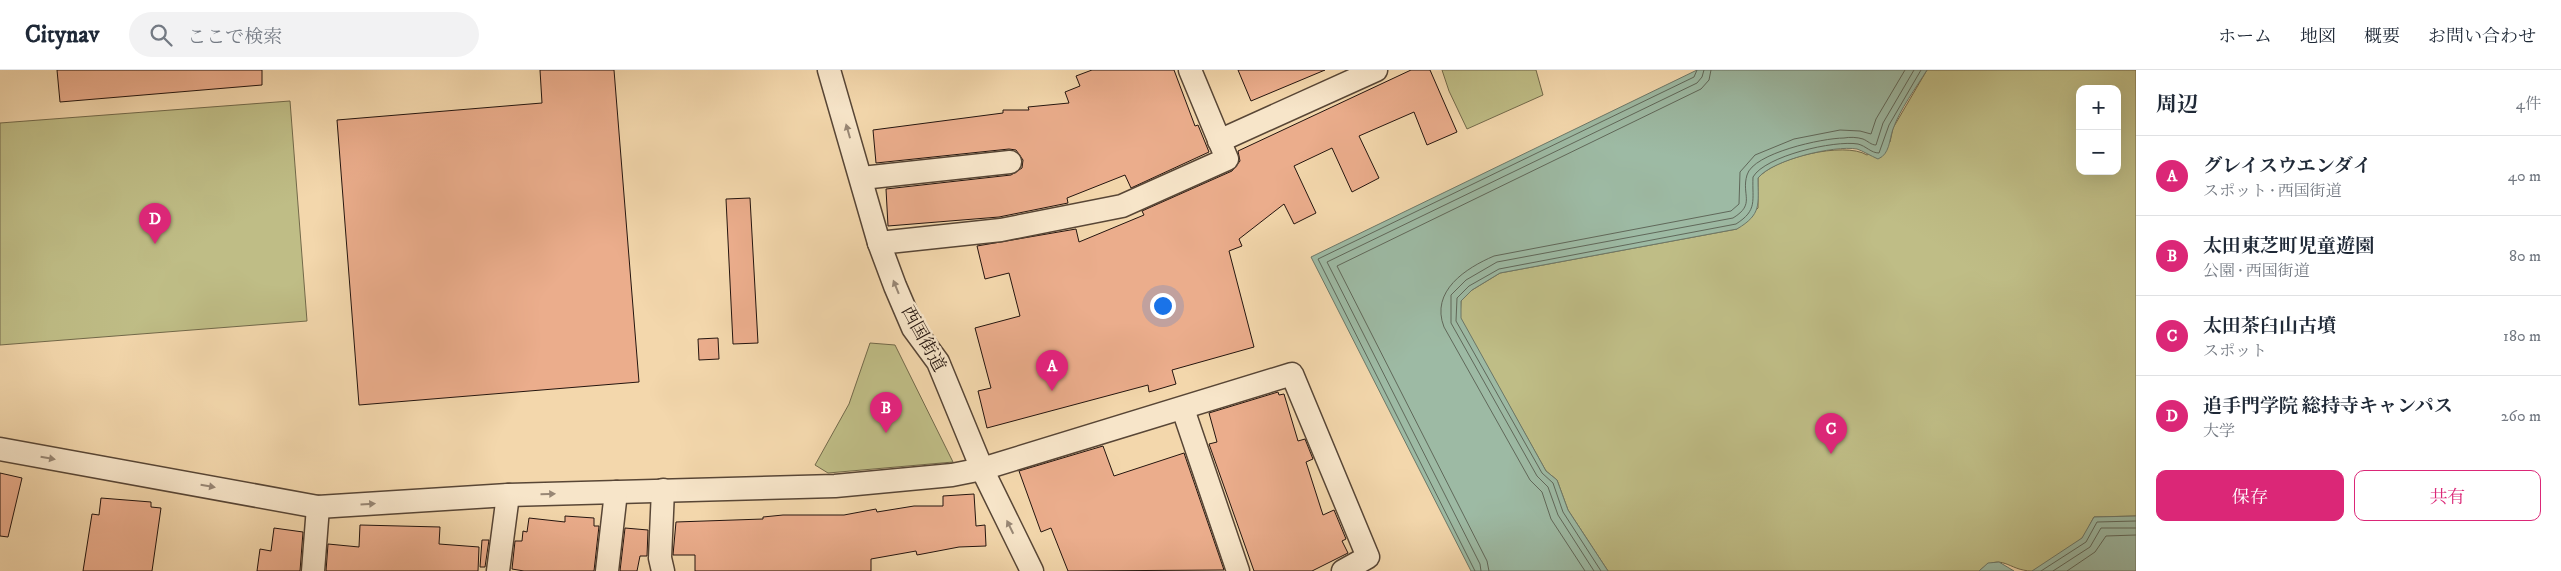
<!DOCTYPE html>
<html lang="ja">
<meta charset="utf-8">
<style>
body{margin:0;font-family:"IM FELL DW Pica","Noto Serif JP",serif;background:#f2f2f3;color:#1f2937}
.controls{position:absolute;right:15px;top:15px;display:grid;overflow:hidden;border-radius:10px;box-shadow:0 5px 20px #0002}
.controls button{width:45px;height:45px;display:grid;place-items:center;padding:0;border:0;border-bottom:1px solid #e0e1e3;background:#fff;color:#1f2937;font:25px sans-serif}
.you{position:absolute;left:1162px;top:235px;width:18px;height:18px;margin:-12px;border:4px solid #fff;border-radius:50%;background:#1a73e8;box-shadow:0 0 0 8px #1a73e833}
.badge{display:grid;place-items:center;width:32px;height:32px;border-radius:50%;background:#db2777;color:#fff;font-size:16px;font-weight:700}
.pin{position:absolute;translate:-50% -41px;filter:drop-shadow(0 1px 2px #0008)}
.pin::after{content:'';position:absolute;top:26px;width:18px;height:15px;background:inherit;clip-path:polygon(0 0,100% 0,50% 100%)}
.list{margin:0;padding:0;list-style:none}
h2{display:flex;justify-content:space-between;align-items:center;height:65px;margin:0;padding:0 20px;font-size:21px}
h2 small{font-size:16px;font-weight:400;color:#747a83}
.list li{display:grid;grid-template-columns:32px 1fr auto;gap:15px;align-items:center;box-sizing:border-box;height:80px;padding:0 20px;border-top:1px solid #e0e1e3}
.list b{display:block;font-size:19px;white-space:nowrap}
.list p{margin:0;font-size:16px;white-space:nowrap;color:#747a83}
.list em{font-size:16px;font-style:normal;color:#747a83}
.actions{display:flex;gap:10px;padding:15px 20px}
.actions a{flex:1;padding:11px 0;border:1px solid #db2777;border-radius:10px;text-align:center;font-size:18px;color:#db2777}
.actions .main{background:#db2777;color:#fff}
.icon{flex:none;width:28px;height:28px;fill:none;stroke:currentColor;stroke-width:2;stroke-linecap:round;stroke-linejoin:round}
.map{position:relative;flex:none;width:2136px;height:501px;overflow:hidden}
header{display:flex;align-items:center;gap:30px;box-sizing:border-box;height:70px;padding:0 25px;background:#fff;border-bottom:1px solid #e0e1e3}
header strong{font-size:24px}
nav{display:flex;gap:28px;margin-inline-start:auto;font-size:18px}
.search{width:350px;height:45px;background:#f2f2f3;display:flex;align-items:center;gap:12px;box-sizing:border-box;padding:0 18px;border-radius:28px;color:#747a83;font-size:19px}
main{display:flex}
aside{flex:1;background:#fff}
.map>svg:first-child{display:block}
.green{fill:#bfbd86;stroke:#72694a;fill-rule:evenodd}
.water{fill:#9dbaa4;stroke:#6d7868}
.lines{fill:none;stroke-linecap:round;stroke-linejoin:round}
.shore{stroke:#60685a;stroke-width:1}
.building{fill:#ebad8c;stroke:#24150f}
.minor-casing{stroke:#584636;stroke-width:25}
.minor{stroke:#f7e5c9;stroke-width:22}
.oneway{fill:#988775}
.labels{text-anchor:middle;dominant-baseline:central;stroke-width:5;stroke-linejoin:round;paint-order:stroke}
.street-label{font-size:18px;fill:#24150f;stroke:#f7e5c9}
</style>
<header>
<strong>Citynav</strong>
<div class="search"><svg class="icon" aria-label="search" viewBox="0 0 24 24"><circle cx="10" cy="10" r="6"/><path d="M15 15l6 6"/></svg>ここで検索</div>
<nav><a>ホーム</a><a>地図</a><a>概要</a><a>お問い合わせ</a></nav>
</header>
<main>
<div class="map">
<svg width="2136" height="501" viewBox="0 0 2136 501">
<rect width="100%" height="100%" fill="#f3d7ac"/>
<filter id="stains"><feTurbulence type="fractalNoise" baseFrequency=".004" numOctaves="4"/><feColorMatrix values="0 0 0 0 .2 0 0 0 0 .09 0 0 0 0 .02 0 0 0 .5 -.17"/></filter>
<radialGradient id="worn" r=".72"><stop offset=".6" stop-color="#630" stop-opacity="0"/><stop offset="1" stop-color="#630" stop-opacity=".3"/></radialGradient>
<!-- green -->
<g class="green">
<polygon points="1442,0 1536,0 1543,25 1467,59 1449,21"/>
<path d="M1927 0H2136V446L2094 447C2090 453 2088 461 2083 467 2080 471 2037 500 2032 501 2008 501 2002 481 1979 501H1608L1568 440 1557 410 1546 401 1460 248 1461 231 1472 220 1500 203 1737 159 1758 138V108C1774 88 1844 71 1867 85L1890 72 1893 58ZM2080 19H2117V101H2080Z"/>
<polygon points="290,31 307,251 0,275 0,53"/>
<polygon points="870,273 895,275 953,392 828,403 815,395 849,334"/>
</g>
<!-- water -->
<g class="water">
<path d="M1697 0H1927C1916 18 1900 39 1893 59 1889 70 1890 84 1878 89 1871 86 1863 81 1857 79 1834 75 1772 90 1758 108 1758 135 1762 144 1737 159L1500 203 1472 220 1461 231V248L1546 401 1557 410 1568 440 1608 501H1471L1311 187Z"/>
<polygon points="2136,446 2136,501 2032,501 2082,468 2094,447"/>
<polygon points="1999,492 2014,501 1979,501 1988,493"/>
</g>
<g class="lines">
<!-- shore -->
<g class="shore">
<polyline points="1475,501 1318,189 1694,7 1697,0"/>
<polyline points="1481,501 1480,494 1327,192 1697,13 1702,7 1704,0"/>
<polyline points="1489,501 1487,491 1337,196 1701,19 1709,10 1711,0"/>
<path d="M1585 501 1551 449 1542 422 1530 410 1444 257C1430 221 1466 198 1494 186L1731 141 1739 134 1740 102 1755 85 1794 69 1840 60 1860 61 1871 64 1876 49 1905 0"/>
<path d="M1594 501 1558 445 1548 417 1537 406 1451 253V225L1466 210 1497 192 1733 148C1756 134 1741 125 1747 105 1753 83 1823 68 1844 68 1849 67 1857 67 1863 69 1868 71 1871 75 1876 75L1883 53 1914 0"/>
<path d="M1601 501 1563 442 1553 413 1542 403 1456 251 1457 228 1469 216 1499 199 1736 154C1758 140 1752 131 1753 107 1765 86 1834 70 1858 74 1866 76 1871 83 1879 83L1889 55 1921 0"/>
<polyline points="2041,501 2086,472 2097,452 2136,451"/>
<polyline points="2053,501 2090,477 2101,458 2136,458"/>
<polyline points="2067,501 2095,482 2106,466 2136,465"/>
</g>
</g>
<!-- building -->
<g class="building">
<polygon points="57,0 262,0 262,15 60,32"/>
<polygon points="540,0 614,0 639,312 359,335 337,50 542,33"/>
<polygon points="1092,0 1174,0 1195,56 1198,55 1209,82 1131,118 1125,105 1067,128 1068,133 999,147 888,156 886,119 1011,105 1022,98 1023,90 1016,80 1009,79 876,93 873,60 1003,43 1003,40 1029,40 1028,37 1069,33 1065,22 1080,16 1076,6"/>
<polygon points="1238,0 1325,0 1251,31"/>
<polygon points="1411,0 1430,0 1457,62 1427,75 1414,42 1359,66 1379,108 1352,122 1332,78 1294,96 1316,143 1294,154 1284,134 1239,169 1242,176 1229,181 1254,277 1172,300 1176,314 1149,322 1148,315 987,358 978,321 991,318 975,258 1020,246 1009,203 985,209 977,176 1076,159 1079,172 1144,145 1142,141 1232,101 1240,91 1238,81"/>
<polygon points="750,128 758,273 733,274 726,129"/>
<polygon points="718,268 719,289 699,290 698,269"/>
<polygon points="1278,322 1279,325 1284,324 1298,371 1305,369 1313,389 1306,392 1323,445 1334,440 1346,469 1342,471 1348,483 1312,501 1254,501 1209,374 1217,372 1209,343"/>
<polygon points="1103,376 1114,406 1184,383 1224,500 1068,501 1051,458 1041,462 1019,401"/>
<polygon points="0,403 22,408 8,467 0,466"/>
<polygon points="974,424 976,456 985,455 986,476 959,477 917,485 916,481 871,489 871,501 695,501 695,485 673,485 676,452 763,449 763,447 783,445 844,445 876,439 877,442 914,436 943,436 943,426"/>
<polygon points="101,428 151,432 151,437 161,438 152,501 83,501 92,444 99,445"/>
<polygon points="565,446 594,448 594,456 599,456 594,501 524,501 512,499 515,471 522,471 523,461 527,462 529,448 565,452"/>
<polygon points="360,455 440,457 439,474 479,477 478,501 326,501 328,474 359,477"/>
<polygon points="274,458 303,462 300,501 257,501 260,479 271,481"/>
<polygon points="625,458 648,460 647,486 640,486 637,501 620,501"/>
<polygon points="482,470 489,470 485,497 480,497"/>
</g>
<g class="lines">
<!-- minor casing -->
<g class="minor-casing">
<g id="minor">
<polyline points="829,0 879,173 895,216 913,258 938,292 982,399 1032,501"/>
<polyline points="1219,71 1376,0"/>
<polyline points="862,108 1010,92"/>
<polyline points="879,173 1001,160 1122,136 1227,89 1190,0"/>
<polyline points="1183,339 1238,501"/>
<polyline points="0,379 318,437 508,425 835,416 952,405 982,399 1292,304 1368,487 1343,501"/>
<polyline points="663,420 660,488 663,501"/>
<polyline points="313,501 318,437"/>
<polyline points="498,501 508,425"/>
<polyline points="607,501 616,422"/>
</g>
</g>
<!-- minor -->
<use href="#minor" class="minor"/>
</g>
<!-- one-way arrows -->
<defs><path id="oneway-solid" d="M-6-.8H1V-3.2L6.5 0L1 3.2V.8H-6Z" transform="scale(1.25)"/></defs>
<g class="oneway">
<use href="#oneway-solid" transform="translate(848 61) rotate(-106)"/>
<use href="#oneway-solid" transform="translate(896 217) rotate(-112)"/>
<use href="#oneway-solid" transform="translate(48 388) rotate(10)"/>
<use href="#oneway-solid" transform="translate(208 416) rotate(10)"/>
<use href="#oneway-solid" transform="translate(548 424) rotate(-2)"/>
<use href="#oneway-solid" transform="translate(368 434) rotate(-4)"/>
<use href="#oneway-solid" transform="translate(1010 457) rotate(-116)"/>
</g>
<g class="labels">
<!-- street labels -->
<g class="street-label">
<text transform="translate(923 269) rotate(61)">西国街道</text>
</g>
</g>
<rect width="100%" height="100%" filter="url(#stains)"/>
<rect width="100%" height="100%" fill="url(#worn)"/>
</svg>
<div class="controls">
<button>+</button>
<button>−</button>
</div>
<div class="you"></div>
<div class="pin badge" style="left:1052px;top:321px">A</div>
<div class="pin badge" style="left:886px;top:363px">B</div>
<div class="pin badge" style="left:1831px;top:384px">C</div>
<div class="pin badge" style="left:155px;top:174px">D</div>
</div>
<aside>
<h2>周辺<small>4件</small></h2>
<ul class="list">
<li><span class="badge">A</span><div><b>グレイスウエンダイ</b><p>スポット · 西国街道</p></div><em>40 m</em></li>
<li><span class="badge">B</span><div><b>太田東芝町児童遊園</b><p>公園 · 西国街道</p></div><em>80 m</em></li>
<li><span class="badge">C</span><div><b>太田茶臼山古墳</b><p>スポット</p></div><em>180 m</em></li>
<li><span class="badge">D</span><div><b>追手門学院 総持寺キャンパス</b><p>大学</p></div><em>260 m</em></li>
</ul>
<div class="actions"><a class="main">保存</a><a>共有</a></div>
</aside>
</main>
